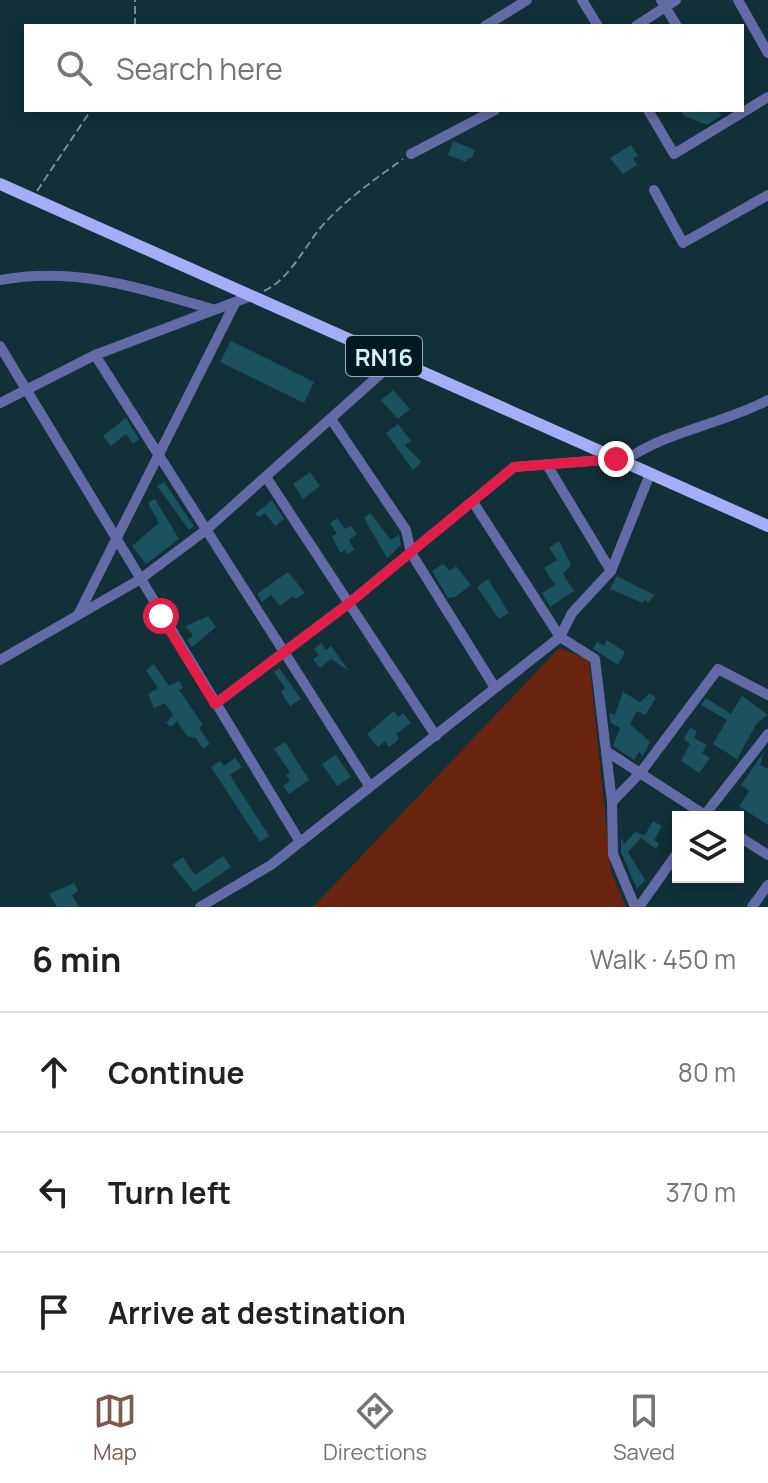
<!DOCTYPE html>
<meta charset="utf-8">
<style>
body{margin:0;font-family:Manrope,sans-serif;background:#f2f2f2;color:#202124}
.controls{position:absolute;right:24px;bottom:24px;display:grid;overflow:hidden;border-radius:0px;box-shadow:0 4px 12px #0003}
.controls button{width:72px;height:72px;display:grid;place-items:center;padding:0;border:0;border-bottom:2px solid #e0e0e0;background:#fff;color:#202124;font:40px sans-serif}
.stop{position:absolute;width:24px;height:24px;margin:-18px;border:6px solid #e11d48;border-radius:50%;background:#fff}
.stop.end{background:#e11d48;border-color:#fff;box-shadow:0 2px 8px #0008}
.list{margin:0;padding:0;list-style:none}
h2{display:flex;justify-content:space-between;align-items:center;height:104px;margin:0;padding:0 32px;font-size:34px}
h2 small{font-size:26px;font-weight:400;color:#757577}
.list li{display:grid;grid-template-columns:52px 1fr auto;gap:24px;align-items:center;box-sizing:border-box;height:120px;padding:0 32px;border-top:2px solid #e0e0e0}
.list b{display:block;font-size:30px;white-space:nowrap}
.list em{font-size:26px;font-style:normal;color:#757577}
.icon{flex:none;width:44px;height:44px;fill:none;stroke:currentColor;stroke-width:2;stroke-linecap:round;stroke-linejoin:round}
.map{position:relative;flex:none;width:768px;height:907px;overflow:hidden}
.search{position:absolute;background:#fff;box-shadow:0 4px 12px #0003;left:24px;right:24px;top:24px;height:88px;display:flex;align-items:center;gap:20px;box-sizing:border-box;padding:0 28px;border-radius:0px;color:#757577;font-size:30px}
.sheet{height:464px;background:#fff}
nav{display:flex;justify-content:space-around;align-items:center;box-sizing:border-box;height:112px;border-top:2px solid #e0e0e0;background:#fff;font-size:22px;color:#757577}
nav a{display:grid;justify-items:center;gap:4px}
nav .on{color:#7f5a50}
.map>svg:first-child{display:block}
.green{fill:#68240f}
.building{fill:#1c525f}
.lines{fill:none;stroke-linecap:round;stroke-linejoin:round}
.path{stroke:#6f919a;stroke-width:2;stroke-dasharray:8 4;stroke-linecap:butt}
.minor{stroke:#636ba7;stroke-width:10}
.major{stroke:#a3aef8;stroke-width:12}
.route{stroke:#e11d48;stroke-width:10}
.labels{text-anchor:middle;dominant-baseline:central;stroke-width:8;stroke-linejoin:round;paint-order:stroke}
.shield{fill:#00181f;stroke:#91b1ba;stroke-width:2}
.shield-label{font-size:24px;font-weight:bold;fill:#cff3fd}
</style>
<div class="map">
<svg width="768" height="907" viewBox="0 0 768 907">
<rect width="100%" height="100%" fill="#113038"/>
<!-- green -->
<polygon class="green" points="559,648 589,659 611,872 626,907 313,907"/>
<!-- building -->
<g class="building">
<polygon points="680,110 718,110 721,116 707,125 684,116"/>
<polygon points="453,141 475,150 471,159 468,158 466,162 448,155"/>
<polygon points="631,145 638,156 633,158 637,165 623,174 610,158"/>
<polygon points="231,341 314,382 304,403 220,362"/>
<polygon points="393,390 410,409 398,419 381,400"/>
<polygon points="126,418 139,439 133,444 126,434 111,446 103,436"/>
<polygon points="398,424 411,441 405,445 421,462 413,470 386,433"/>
<polygon points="310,472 320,486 303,499 293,484"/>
<polygon points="164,482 194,526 189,530 157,486"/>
<polygon points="155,499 179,539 146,564 132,546 159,523 148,503"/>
<polygon points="272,500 284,519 275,526 265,513 259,517 255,514"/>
<polygon points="370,513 391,540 399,535 401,545 387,558 364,518"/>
<polygon points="337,518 345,529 351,526 357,534 349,540 354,550 347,554 345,550 340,553 332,536 337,534 330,523"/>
<polygon points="559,541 571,565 563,574 574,591 550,607 542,593 555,585 544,568 557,560 549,548"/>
<polygon points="443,564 450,571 456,566 471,585 455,597 448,598 432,571"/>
<polygon points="288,572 305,593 294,599 293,596 280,606 271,595 262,602 257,594"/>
<polygon points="617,576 654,595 649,602 644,600 643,603 610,589"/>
<polygon points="488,579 509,613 499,619 477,587"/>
<polygon points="208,616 216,627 192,647 187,640 193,636 186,626"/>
<polygon points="607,640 625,652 618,665 593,649 597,642 604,646"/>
<polygon points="321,643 326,650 331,646 349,671 331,659 320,668 313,659 319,655 314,649"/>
<polygon points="154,664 169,686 179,681 183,688 179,690 203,725 199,728 210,744 203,749 196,738 187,736 177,721 171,727 166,723 173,715 165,703 154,708 148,694 158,688 146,670"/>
<polygon points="279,668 301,699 290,706 281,692 285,688 274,672"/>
<polygon points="623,692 640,702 650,693 656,698 645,715 637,711 630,724 650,742 643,756 639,752 634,760 613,746 620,728 611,723 609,713 615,715"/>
<polygon points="742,696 768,715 757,723 737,759 713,744 727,720 701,705 706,698 731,714"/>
<polygon points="394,711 398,717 403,713 411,723 396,734 399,738 395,743 389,747 385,741 378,747 367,734"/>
<polygon points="690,728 697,731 694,738 707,745 702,753 710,758 699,773 681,761 690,744 684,739"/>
<polygon points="285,742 309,780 289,794 283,786 290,781 286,775 290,772 274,749"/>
<polygon points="764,752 760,765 768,769 768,825 739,806 749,791 741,785"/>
<polygon points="336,755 351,777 337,786 322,764"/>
<polygon points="235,758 242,767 230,775 269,836 260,842 211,767 220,761 224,766"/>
<polygon points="653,821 662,826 654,840 659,844 656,849 641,838 628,852 645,880 637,889 621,852 621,837 624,844 635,832 645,835"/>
<polygon points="223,856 231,867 194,892 172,865 183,857 195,875"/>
<polygon points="74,883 78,891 72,895 79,907 57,907 49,894"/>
</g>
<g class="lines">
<!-- path -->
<g class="path">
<polyline points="135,26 135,0"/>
<polyline points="37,191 91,110"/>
<path d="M264 291C290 279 304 247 322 226 346 199 374 180 403 159"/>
</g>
<!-- minor -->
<g class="minor">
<polyline points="582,0 598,26"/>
<polyline points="661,0 677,26"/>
<polyline points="738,0 768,53"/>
<polyline points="485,26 527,0"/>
<polyline points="636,26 676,0"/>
<polyline points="648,110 674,154 768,97"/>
<polyline points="411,154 495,110"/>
<polyline points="654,190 683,243 768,195"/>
<path d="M0 280C76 266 139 288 212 309"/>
<polyline points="0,346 300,842"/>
<polyline points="95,355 370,787"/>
<polyline points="0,403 95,355 251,296"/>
<polyline points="331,419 406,530 411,553 494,686"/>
<path d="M623 462C665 431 721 425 768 400"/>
<polyline points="547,465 611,571"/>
<polyline points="266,477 436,736"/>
<polyline points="79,613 235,303"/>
<polyline points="0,660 139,580 206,530 395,361"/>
<polyline points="215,704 348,604 514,467 616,459"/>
<polyline points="606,751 708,817"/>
<polyline points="612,802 641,772 718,669 768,695"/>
<polyline points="703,817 768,734"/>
<polyline points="738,836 768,855"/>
<polyline points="200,907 271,865 560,637 473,502"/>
<polyline points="635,907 613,854 612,802 595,659 560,637 572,613 611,571 650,474"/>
<polyline points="639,907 678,852"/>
<polyline points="752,907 768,885"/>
</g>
<!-- major -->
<polyline class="major" points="0,184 768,526"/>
</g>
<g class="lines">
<!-- route -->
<polyline class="route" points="161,616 215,704 348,604 514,467 616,459"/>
</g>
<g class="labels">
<!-- shield labels -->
<rect class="shield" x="346" y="336" width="76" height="40" rx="6"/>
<g class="shield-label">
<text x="384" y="356">RN16</text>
</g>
</g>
</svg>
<div class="controls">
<button><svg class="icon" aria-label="layers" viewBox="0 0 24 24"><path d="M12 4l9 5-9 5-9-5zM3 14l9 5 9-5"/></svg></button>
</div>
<div class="stop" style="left:161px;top:616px"></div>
<div class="stop end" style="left:616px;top:459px"></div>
<div class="search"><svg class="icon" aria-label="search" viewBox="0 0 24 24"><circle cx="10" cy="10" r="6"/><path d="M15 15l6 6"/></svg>Search here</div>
</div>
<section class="sheet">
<h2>6 min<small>Walk · 450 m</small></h2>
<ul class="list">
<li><svg class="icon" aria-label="ahead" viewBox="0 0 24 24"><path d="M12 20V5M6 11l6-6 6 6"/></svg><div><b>Continue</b></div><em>80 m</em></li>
<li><svg class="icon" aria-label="left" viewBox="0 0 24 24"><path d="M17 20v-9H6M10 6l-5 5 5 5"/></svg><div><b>Turn left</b></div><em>370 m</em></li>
<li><svg class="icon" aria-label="arrive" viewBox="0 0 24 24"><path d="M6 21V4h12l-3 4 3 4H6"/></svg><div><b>Arrive at destination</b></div></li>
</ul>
</section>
<nav>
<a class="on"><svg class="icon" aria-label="map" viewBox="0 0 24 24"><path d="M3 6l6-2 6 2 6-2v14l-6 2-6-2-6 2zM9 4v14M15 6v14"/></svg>Map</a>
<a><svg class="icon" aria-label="directions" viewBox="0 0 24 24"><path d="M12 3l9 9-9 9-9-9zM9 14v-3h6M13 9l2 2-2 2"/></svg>Directions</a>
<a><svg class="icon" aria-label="saved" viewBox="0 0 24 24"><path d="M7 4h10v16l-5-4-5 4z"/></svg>Saved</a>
</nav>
